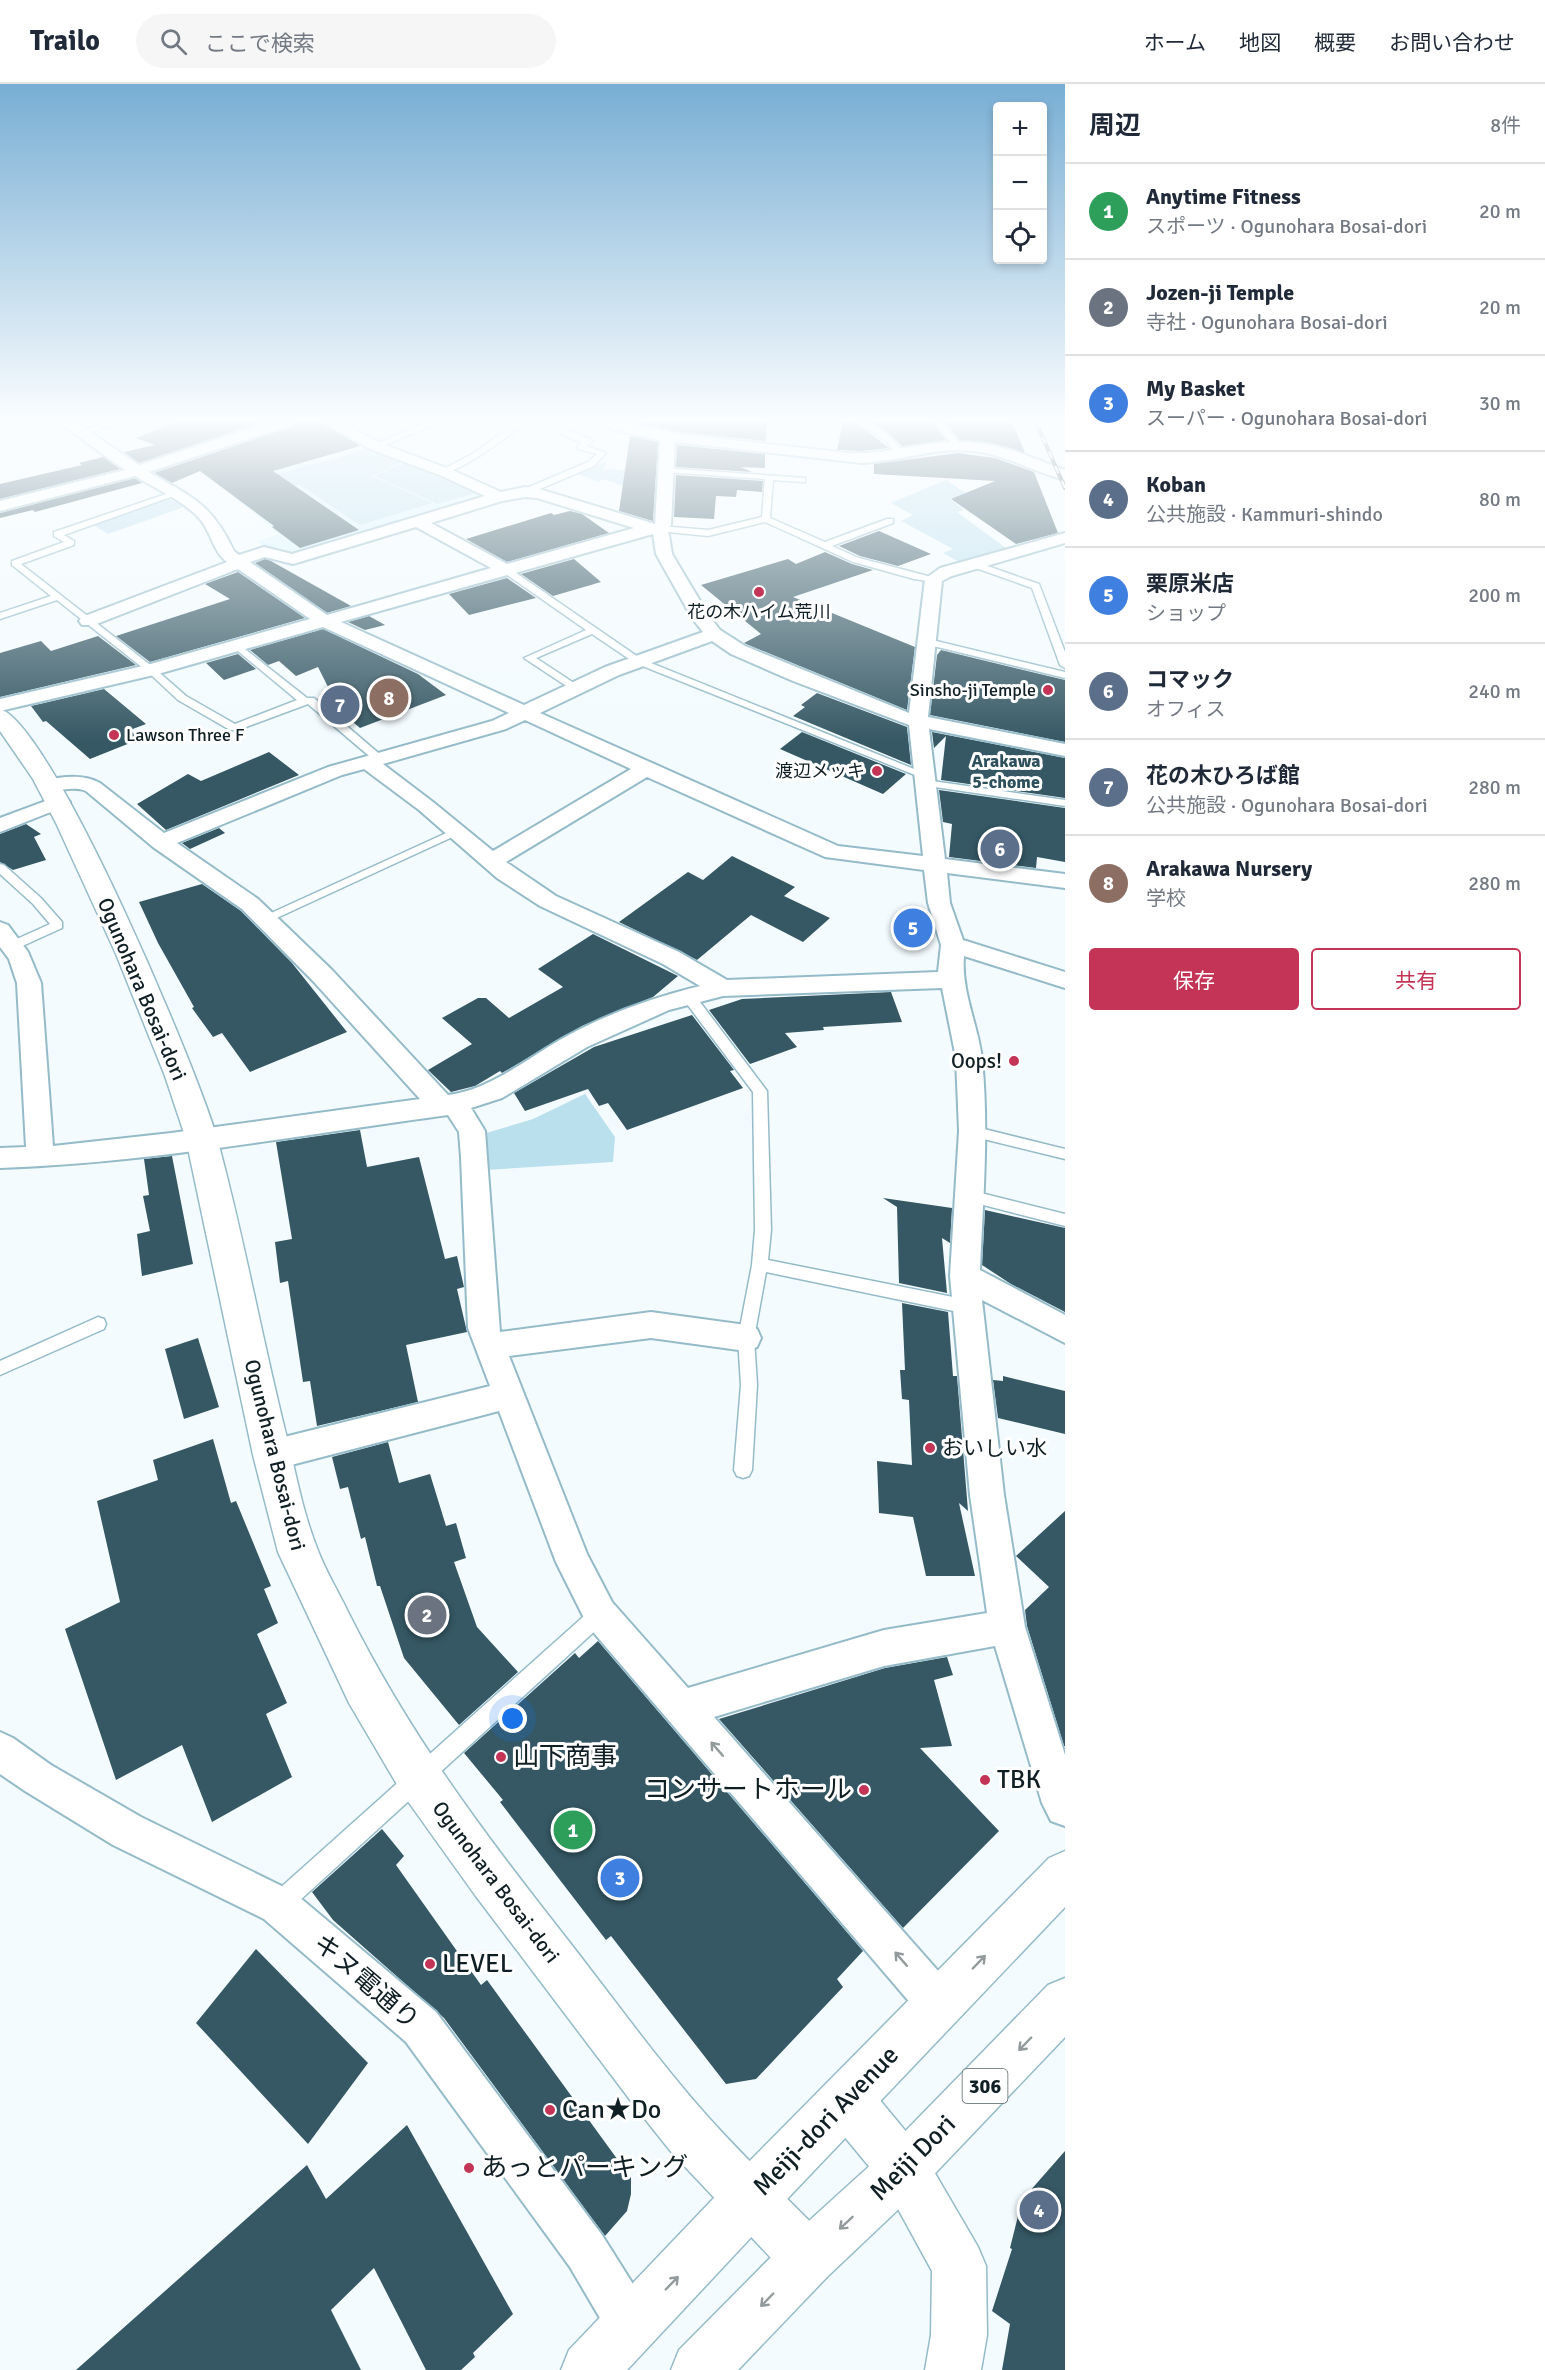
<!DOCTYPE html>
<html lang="ja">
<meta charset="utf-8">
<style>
body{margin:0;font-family:Signika,"Noto Sans JP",sans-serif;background:#f6f6f7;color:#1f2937}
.controls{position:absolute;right:18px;top:18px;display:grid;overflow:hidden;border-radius:6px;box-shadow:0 3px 9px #0003}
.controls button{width:54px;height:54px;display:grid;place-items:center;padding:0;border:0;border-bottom:2px solid #e0e1e3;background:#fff;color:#1f2937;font:30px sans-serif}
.you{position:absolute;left:513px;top:1635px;width:21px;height:21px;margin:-15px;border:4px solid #fff;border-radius:50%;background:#1a73e8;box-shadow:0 0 0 9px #1a73e833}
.badge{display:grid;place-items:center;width:39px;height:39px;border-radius:50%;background:#c43456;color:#fff;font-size:20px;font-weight:700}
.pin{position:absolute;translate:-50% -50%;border:3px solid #fff;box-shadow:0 2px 6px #0006}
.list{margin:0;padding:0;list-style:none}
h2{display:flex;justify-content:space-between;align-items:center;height:78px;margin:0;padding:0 24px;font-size:26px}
h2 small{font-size:20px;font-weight:400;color:#747a83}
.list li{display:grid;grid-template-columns:39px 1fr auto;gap:18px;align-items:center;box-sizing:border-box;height:96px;padding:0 24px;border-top:2px solid #e0e1e3}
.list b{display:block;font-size:22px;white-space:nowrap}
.list p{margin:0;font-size:20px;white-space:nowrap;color:#747a83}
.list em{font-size:20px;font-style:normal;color:#747a83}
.actions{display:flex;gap:12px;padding:18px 24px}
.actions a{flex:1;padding:14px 0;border:2px solid #c43456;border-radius:6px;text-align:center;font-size:21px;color:#c43456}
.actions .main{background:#c43456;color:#fff}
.icon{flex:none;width:33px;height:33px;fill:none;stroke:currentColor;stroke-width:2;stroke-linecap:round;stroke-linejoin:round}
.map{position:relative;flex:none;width:1065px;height:2286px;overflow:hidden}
header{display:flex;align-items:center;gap:36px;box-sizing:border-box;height:84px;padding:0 30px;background:#fff;border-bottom:2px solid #e0e1e3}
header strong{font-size:28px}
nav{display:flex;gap:33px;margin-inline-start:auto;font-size:21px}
.search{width:420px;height:54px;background:#f6f6f7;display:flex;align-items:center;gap:15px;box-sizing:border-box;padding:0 21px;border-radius:33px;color:#747a83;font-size:22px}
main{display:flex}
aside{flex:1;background:#fff}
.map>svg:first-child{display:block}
.built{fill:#d8f4ff}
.green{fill:#badfed}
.building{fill:#355864}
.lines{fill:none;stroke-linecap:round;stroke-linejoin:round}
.lane-casing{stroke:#95bbc9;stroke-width:3}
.street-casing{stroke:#95bbc9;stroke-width:4}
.secondary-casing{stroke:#95bbc9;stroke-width:3}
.primary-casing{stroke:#95bbc9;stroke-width:3}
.lane{fill:#fff;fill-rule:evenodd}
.street{fill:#fff;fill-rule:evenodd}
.secondary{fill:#fff;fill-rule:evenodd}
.primary{fill:#fff;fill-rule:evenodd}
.rail-casing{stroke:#4b585d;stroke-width:4}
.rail{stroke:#fff;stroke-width:2;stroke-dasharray:8;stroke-linecap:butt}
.oneway{stroke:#939a9c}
.poi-dot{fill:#c43456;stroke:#fff;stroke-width:2}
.labels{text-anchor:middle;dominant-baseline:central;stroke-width:6;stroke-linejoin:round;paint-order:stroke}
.far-poi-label{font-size:18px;fill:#101f24;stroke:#fff;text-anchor:end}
.far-neighbourhood-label{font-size:18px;font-weight:bold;fill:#2d505c;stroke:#fff}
.shield{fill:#fff;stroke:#586266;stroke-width:1.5}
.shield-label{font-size:20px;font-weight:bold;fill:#101f24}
.street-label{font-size:21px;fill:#101f24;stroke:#fff}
.poi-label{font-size:21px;fill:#101f24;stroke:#fff;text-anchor:end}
.near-poi-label{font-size:26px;fill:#101f24;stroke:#fff;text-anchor:start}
.near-street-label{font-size:26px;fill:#101f24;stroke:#fff}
</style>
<header>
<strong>Trailo</strong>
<div class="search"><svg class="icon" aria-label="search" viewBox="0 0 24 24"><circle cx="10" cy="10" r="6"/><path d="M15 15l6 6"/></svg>ここで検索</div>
<nav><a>ホーム</a><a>地図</a><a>概要</a><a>お問い合わせ</a></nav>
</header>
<main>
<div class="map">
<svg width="1065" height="2286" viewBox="0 0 1065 2286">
<rect width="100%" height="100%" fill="#f3fbfe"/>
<!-- built -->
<polygon class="built" points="341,347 371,363 485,411 485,415 292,472 265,465 258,457 279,450 202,387"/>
<!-- green -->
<g class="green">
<polygon points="369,365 400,379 372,392 432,419 360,441 300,401 286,402 272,392"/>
<polygon points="604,378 606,378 605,385 628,386 624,402 603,395 598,398 578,390"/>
<polygon points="405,379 476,409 437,420 375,392"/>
<polygon points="946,396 969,411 950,415 964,426 957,428 1010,467 963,480 943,469 953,465 901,437 913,431 891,419"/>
<polygon points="168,414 184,423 108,450 92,440"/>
<polygon points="585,1010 615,1053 613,1078 485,1086 483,1050 533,1035"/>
</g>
<!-- building -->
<g class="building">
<polygon points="176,338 262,338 139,379 124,368 155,361 136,354"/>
<polygon points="298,338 321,338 360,362 273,387 359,446 300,464 272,443 274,442 200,387 172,399 154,389 291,343"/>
<polygon points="634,338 767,338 766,357 680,348"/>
<polygon points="843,338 855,338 889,364 862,367 837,366"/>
<polygon points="871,338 932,338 946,356 902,362 886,347"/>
<polygon points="945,338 1012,338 1025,369 986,358 960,356"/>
<polygon points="630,352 658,358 653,437 619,427"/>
<polygon points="677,361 765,370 765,384 741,383 752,388 676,383"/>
<polygon points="958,369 995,374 1034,388 1058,449 1016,460 951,415 995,397 874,390 874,380"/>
<polygon points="103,373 120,385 0,415 0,400 82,381 79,379"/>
<polygon points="676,391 763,397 762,408 737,406 736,413 716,412 714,435 674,433"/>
<polygon points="135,394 142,399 35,428 33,426 0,434 0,429"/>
<polygon points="570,427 582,430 609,449 507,478 466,455 551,429 554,431"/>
<polygon points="879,447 931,470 898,482 860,472 839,462"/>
<polygon points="825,468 852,480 873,486 793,513 915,563 907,626 746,560 744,559 761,550 701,501 788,475 796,480"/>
<polygon points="265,475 271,477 351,522 327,529 255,479"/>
<polygon points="574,475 601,498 553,512 521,490"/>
<polygon points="238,488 305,534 150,578 116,552 230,515 205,500"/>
<polygon points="507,494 536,514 469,531 449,510"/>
<polygon points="369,532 385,541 365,546 348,538"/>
<polygon points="323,545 418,590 446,611 360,644 322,612 330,607 318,583 296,592 279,577 268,581 250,566"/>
<polygon points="98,552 136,581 0,613 0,569 41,557 51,567"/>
<polygon points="941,566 1065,596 1065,658 930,631 937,571"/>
<polygon points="238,570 256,585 224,596 206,579"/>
<polygon points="104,605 146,640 130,646 140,655 90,675 46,637 43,638 31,622"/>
<polygon points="817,609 907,643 911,681 793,632 805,623 801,621"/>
<polygon points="802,648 906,690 883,710 780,665"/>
<polygon points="932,648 1065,674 1065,714 941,696 946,652 934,664"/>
<polygon points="269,668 299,691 166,746 137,720 188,690 201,697"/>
<polygon points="939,706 1065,724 1065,778 1037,773 1036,784 949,773 952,740 943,738"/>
<polygon points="26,740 41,750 34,753 46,776 13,786 0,778 0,750"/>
<polygon points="219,744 225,749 190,765 182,759"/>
<polygon points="732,772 795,803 784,812 830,834 803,858 751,831 697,876 619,838 688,788 703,796"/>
<polygon points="202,800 241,827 292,879 347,948 250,988 222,949 213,953 192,924 194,923 158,859 139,818"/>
<polygon points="593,850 678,892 653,913 582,942 509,985 502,989 500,987 475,1002 451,1008 428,986 472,960 442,934 478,914 486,914 509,934 563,903 538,885"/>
<polygon points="891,908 902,938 823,943 824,946 785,949 797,963 750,980 709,926 742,915"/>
<polygon points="692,931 734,986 730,987 743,1004 627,1046 608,1019 599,1022 588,1005 525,1027 514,1009 594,963"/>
<polygon points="360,1046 367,1083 419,1073 445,1175 457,1172 464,1203 457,1205 467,1248 406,1261 418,1318 317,1342 310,1297 303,1298 288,1197 280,1199 275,1158 292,1155 276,1058"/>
<polygon points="172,1072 193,1180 142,1192 137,1150 150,1147 143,1112 149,1111 144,1075"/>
<polygon points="883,1114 952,1124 950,1159 942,1154 947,1209 899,1199 897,1123"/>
<polygon points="985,1126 1065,1144 1065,1228 1011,1200 982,1181"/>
<polygon points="902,1219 948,1228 953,1292 957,1292 968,1427 959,1419 975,1492 926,1492 913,1433 879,1429 877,1377 912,1381 909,1316 902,1315 900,1286 905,1286"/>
<polygon points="198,1254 219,1323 184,1335 165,1265"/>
<polygon points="1003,1292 1065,1307 1065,1350 998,1334 993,1296 1003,1297"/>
<polygon points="213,1355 231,1419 236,1417 271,1502 264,1505 278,1539 257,1550 287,1619 266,1630 292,1693 212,1738 182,1661 116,1696 65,1545 120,1518 97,1417 158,1396 153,1376"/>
<polygon points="388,1358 399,1399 430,1390 446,1442 456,1439 466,1474 454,1478 477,1543 518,1588 459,1641 404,1574 380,1502 377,1502 365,1453 361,1455 348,1403 340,1405 332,1373"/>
<polygon points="1065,1427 1065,1662 1064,1662 1027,1542 1025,1526 1049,1503 1016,1472"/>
<polygon points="598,1557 863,1867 837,1895 843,1903 756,1995 726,2000 611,1852 606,1856 500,1718 503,1716 464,1669 575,1569 579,1574"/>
<polygon points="947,1573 953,1591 934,1596 952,1662 920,1664 999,1747 903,1844 719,1635 885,1584"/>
<polygon points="382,1745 404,1772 396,1781 481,1901 487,1896 631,2094 631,2110 627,2127 605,2152 444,1934 333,1836 312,1808"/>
<polygon points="256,1865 368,1979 308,2060 196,1939"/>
<polygon points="407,2041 513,2230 473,2269 475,2273 461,2286 426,2286 374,2184 331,2226 361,2286 76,2286 307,2081 326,2115"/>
<polygon points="1065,2067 1065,2286 1002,2286 1010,2240 992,2227 1012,2165 1010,2164 1022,2116"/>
</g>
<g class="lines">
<!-- lane casing -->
<g class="lane-casing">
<g id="lane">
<polygon points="110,338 124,338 81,351 77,349"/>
<polygon points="429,338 441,338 378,364 371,362"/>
<path d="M517 338H526C513 349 451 396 438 388L474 369Z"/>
<path d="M542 338C559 338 574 351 591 355L592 357 587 362 606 369 594 382 528 410H522V406L588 378 597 370 578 365 577 363 582 358 571 355Z"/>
<path d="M857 338C878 338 893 355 905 370L904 372H898L886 357Z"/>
<polygon points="934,338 942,338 961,360 961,364 955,364"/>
<polygon points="663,384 805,394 805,398 802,398 773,396 770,434 825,458 887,435 893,435 893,439 832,462 859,474 939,495 934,498 914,495 853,478 765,438 708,452 657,447 657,443 660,442 708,446 762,433 765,395 666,388 663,388"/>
<polygon points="172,408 179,410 64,451 74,457 74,461 21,480 154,584 186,612 235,640 297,616 233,563 233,559 236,558 307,614 314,614 383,673 383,677 375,677 308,620 238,646 230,646 178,616 148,588 57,516 0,535 0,529 51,512 12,481 12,477 64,458 54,452 54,448"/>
<polygon points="970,478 976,478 1039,500 1065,568 1065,584 1060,581 1032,504 970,482"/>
<polygon points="503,484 509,484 641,575 929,691 928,693 920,693 635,579 592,550 536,574 583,605 574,607 524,574 586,546 503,488"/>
<polygon points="928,555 1065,588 1065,594 925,560 923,558"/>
<polygon points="925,696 1065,716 1065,722 921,701 920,699"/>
<polygon points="455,745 461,748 459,750 268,838 260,838 258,835"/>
<polygon points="0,780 4,781 41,814 62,838 62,844 16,865 8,865 6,862 8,859 50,840 33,820 0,790"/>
<polygon points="689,909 694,910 767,1007 771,1146 768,1176 968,1216 974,1218 976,1223 974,1228 968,1230 766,1188 754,1254 757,1301 752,1386 749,1392 743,1394 737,1392 734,1386 741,1301 738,1254 752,1181 755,1146 753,1008 684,916 683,913 684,910"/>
<polygon points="972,1042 1065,1065 1065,1075 967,1051 965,1047 967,1043"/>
<polygon points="969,1106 1065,1130 1065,1142 964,1116 962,1112 964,1108"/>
<polygon points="98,1233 104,1235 106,1240 104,1245 0,1291 0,1277"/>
<polygon points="600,1521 607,1524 609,1530 607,1536 286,1829 278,1832 270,1829 267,1821 270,1813 593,1524"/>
</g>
</g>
<!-- street casing -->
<g class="street-casing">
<g id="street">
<path d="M58 338H75L139 381 270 338H292L290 341 149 388C193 414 211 419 234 467L239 471 264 463 292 470 485 412 442 392 370 365 323 338H342L380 359 452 386 501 408 525 403 539 405 655 440 660 356 619 347 598 338H621L680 350 848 369C886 371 921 358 958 358 996 357 1031 373 1065 386V396C1033 388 1005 370 972 367 935 363 898 378 861 379L675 358 671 441 668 445 672 470 709 532 720 546 745 562 909 629 925 495 940 484 1065 449V459L952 492 942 497 928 633 1065 660V672L929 645 945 775 1065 790V804L947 789 950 819 963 856 1065 888V904L964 872C961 907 978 941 982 975 989 1045 983 1116 980 1186L1065 1231V1259L982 1216 1004 1411 1025 1543 1065 1671V1742L1051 1737 1042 1719 995 1562 884 1582 714 1633 954 1905 960 1920 954 1935 939 1941 924 1935 588 1542 556 1478 499 1327 272 1386 261 1381 256 1371 261 1361 272 1356 490 1302 468 1244 461 1073 459 1048 448 1031C300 1051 150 1079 0 1084V1064L26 1063 17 899 9 875 0 863V838L8 841 28 868 41 899 53 1062 171 1049 420 1015 314 898 242 825 153 763 86 707C73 701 57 709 44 705L41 701 44 697C63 692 83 690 100 699L164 749 328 683 492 637 509 629 323 543 158 590 0 627V615L147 581 310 535 238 485 94 541H82L79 537 82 533 227 478C213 468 211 447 199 434 182 416 156 405 135 392L0 427V417L125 386ZM525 413 537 414 634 444 507 480 431 439 502 417ZM416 443 491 484 327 531 250 478 265 473 293 480ZM653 450 656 470 692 534 703 548 605 583 524 621 341 538ZM712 557 731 570 793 597 909 641 923 772 838 762 540 629 619 591ZM525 636 631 685 493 767 433 718 383 680 506 645ZM364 685 419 726 497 794 540 822 663 880 700 902C655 913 609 929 567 952 530 972 491 1006 448 1011L332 886 258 815 177 759 342 691ZM647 693 825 773 924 786 928 819 941 861 938 888 727 896 679 868 556 812 506 778ZM942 904 956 974 959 1047 950 1192 970 1411 987 1529 884 1546 688 1604 612 1518 587 1470 509 1272 651 1254 746 1267 757 1263 761 1254 757 1245 746 1241 651 1228 500 1248 485 1047 471 1024 502 1014 587 963 669 926 723 912Z"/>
<polygon points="59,712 66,714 70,718 66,722 0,748 0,734"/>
<polygon points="0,1648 13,1654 51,1681 141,1733 292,1807 436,1928 602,2151 648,2224 655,2241 648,2258 631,2265 614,2258 570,2183 406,1958 264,1835 113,1761 25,1707 0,1690"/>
</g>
</g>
<!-- secondary casing -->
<g class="secondary-casing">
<g id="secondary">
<path d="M0 625C53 641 201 993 218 1058 246 1161 264 1266 291 1370 298 1401 305 1434 317 1464 325 1486 338 1507 348 1528 407 1646 479 1743 560 1846 609 1908 656 1975 709 2034 747 2076 788 2115 827 2155L835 2174 827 2193 808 2201 789 2193 672 2069 637 2025 475 1811 402 1709 349 1619 278 1468 253 1371 186 1055 165 992 116 870 56 739 33 695 0 647Z"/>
<polygon points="847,1991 865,1998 922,2067 978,2163 986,2182 987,2251 981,2286 925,2286 931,2251 932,2187 886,2103 829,2034 822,2016 829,1998"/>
</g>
</g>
<!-- primary casing -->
<g class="primary-casing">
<g id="primary">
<polygon points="1065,1767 1065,1823 770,2133 627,2286 561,2286 569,2266 732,2095 1049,1774"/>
<polygon points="1065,1894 1065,1953 922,2103 827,2193 738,2286 671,2286 679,2266 789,2155 886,2067 1048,1901"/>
</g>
</g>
<!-- lane -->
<use href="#lane" class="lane"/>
<!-- street -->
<use href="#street" class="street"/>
<!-- secondary -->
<use href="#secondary" class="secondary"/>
<!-- primary -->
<use href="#primary" class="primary"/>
<!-- rail casing -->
<g class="rail-casing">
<polyline id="rail" points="1036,338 1065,404"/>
</g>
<!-- rail -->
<use href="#rail" class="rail"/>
</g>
<!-- one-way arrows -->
<defs><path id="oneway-shaft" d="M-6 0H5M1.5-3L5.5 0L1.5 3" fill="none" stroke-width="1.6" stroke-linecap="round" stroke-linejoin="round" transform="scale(1.5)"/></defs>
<g class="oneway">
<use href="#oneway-shaft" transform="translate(717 1665) rotate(-131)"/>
<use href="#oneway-shaft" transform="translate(901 1875) rotate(-131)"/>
<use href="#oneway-shaft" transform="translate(979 1878) rotate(-46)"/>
<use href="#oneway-shaft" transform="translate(1025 1960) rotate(134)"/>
<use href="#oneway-shaft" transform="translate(846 2139) rotate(137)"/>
<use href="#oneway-shaft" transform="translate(672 2199) rotate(-46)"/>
<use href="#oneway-shaft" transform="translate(767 2216) rotate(134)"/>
</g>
<!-- sky -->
<linearGradient id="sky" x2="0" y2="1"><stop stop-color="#78aed4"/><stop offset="0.51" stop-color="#fafdff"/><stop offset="1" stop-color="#fafdff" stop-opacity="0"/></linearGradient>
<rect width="1065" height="658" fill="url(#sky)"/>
<!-- markers -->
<g class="poi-dot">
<circle cx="759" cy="508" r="6"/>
<circle cx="1048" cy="606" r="6"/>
<circle cx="114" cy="651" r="6"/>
<circle cx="877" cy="687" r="6"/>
<circle cx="1014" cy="977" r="6"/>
<circle cx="930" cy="1364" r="6"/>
<circle cx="501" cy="1673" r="6"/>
<circle cx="985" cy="1696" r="6"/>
<circle cx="864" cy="1706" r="6"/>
<circle cx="430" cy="1880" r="6"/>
<circle cx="550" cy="2026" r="6"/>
<circle cx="469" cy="2084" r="6"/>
</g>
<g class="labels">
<!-- far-poi labels -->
<g class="far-poi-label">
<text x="759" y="528" text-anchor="middle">花の木ハイム荒川</text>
<text x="1036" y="606">Sinsho-ji Temple</text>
<text x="126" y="651" text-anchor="start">Lawson Three F</text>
<text x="865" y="687">渡辺メッキ</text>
</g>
<!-- far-neighbourhood labels -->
<g class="far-neighbourhood-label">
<text x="1006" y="677">Arakawa<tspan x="1006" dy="21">5-chome</tspan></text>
</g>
<!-- shield labels -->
<rect class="shield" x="962.5" y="1985" width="45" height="34" rx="4.5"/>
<g class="shield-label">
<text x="985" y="2002">306</text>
</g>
<!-- street labels -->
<g class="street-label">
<text transform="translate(142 905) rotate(67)">Ogunohara Bosai-dori</text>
<text transform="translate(275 1371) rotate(76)">Ogunohara Bosai-dori</text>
<text transform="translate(496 1798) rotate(53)">Ogunohara Bosai-dori</text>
</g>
<!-- poi labels -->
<g class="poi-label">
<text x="1002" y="977">Oops!</text>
<text x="942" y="1364" text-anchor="start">おいしい水</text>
</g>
<!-- near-poi labels -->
<g class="near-poi-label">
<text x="513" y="1673">山下商事</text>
<text x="997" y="1696">TBK</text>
<text x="852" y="1706" text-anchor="end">コンサートホール</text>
<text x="442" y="1880">LEVEL</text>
<text x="562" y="2026">Can★Do</text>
<text x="481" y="2084">あっとパーキング</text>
</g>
<!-- near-street labels -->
<g class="near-street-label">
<text transform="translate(366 1898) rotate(41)">キヌ電通り</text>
<text transform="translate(826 2037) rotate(-46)">Meiji-dori Avenue</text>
<text transform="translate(913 2074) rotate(-45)">Meiji Dori</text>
</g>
</g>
</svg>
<div class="controls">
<button>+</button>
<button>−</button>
<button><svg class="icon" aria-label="locate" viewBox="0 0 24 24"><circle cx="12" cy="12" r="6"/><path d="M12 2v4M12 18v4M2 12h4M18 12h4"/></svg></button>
</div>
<div class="you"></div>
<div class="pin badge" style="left:573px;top:1746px;background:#2e9e5b">1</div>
<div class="pin badge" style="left:427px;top:1531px;background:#6b7280">2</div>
<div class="pin badge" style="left:620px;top:1794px;background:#3f7fe0">3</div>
<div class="pin badge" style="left:1039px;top:2126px;background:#5c6f8a">4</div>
<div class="pin badge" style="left:913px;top:844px;background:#3f7fe0">5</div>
<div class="pin badge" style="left:1000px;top:765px;background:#5c6f8a">6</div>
<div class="pin badge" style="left:340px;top:621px;background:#5c6f8a">7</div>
<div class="pin badge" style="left:389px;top:614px;background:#8d6e63">8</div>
</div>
<aside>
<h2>周辺<small>8件</small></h2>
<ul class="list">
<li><span class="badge" style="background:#2e9e5b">1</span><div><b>Anytime Fitness</b><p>スポーツ · Ogunohara Bosai-dori</p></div><em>20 m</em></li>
<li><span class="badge" style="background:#6b7280">2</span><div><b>Jozen-ji Temple</b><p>寺社 · Ogunohara Bosai-dori</p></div><em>20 m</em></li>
<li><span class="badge" style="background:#3f7fe0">3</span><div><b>My Basket</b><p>スーパー · Ogunohara Bosai-dori</p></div><em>30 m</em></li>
<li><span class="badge" style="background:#5c6f8a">4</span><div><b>Koban</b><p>公共施設 · Kammuri-shindo</p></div><em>80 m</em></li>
<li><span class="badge" style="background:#3f7fe0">5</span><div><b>栗原米店</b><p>ショップ</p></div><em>200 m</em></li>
<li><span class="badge" style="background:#5c6f8a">6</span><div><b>コマック</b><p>オフィス</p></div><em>240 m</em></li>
<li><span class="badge" style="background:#5c6f8a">7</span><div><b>花の木ひろば館</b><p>公共施設 · Ogunohara Bosai-dori</p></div><em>280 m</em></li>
<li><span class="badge" style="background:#8d6e63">8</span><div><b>Arakawa Nursery</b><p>学校</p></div><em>280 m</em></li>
</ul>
<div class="actions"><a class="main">保存</a><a>共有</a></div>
</aside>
</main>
